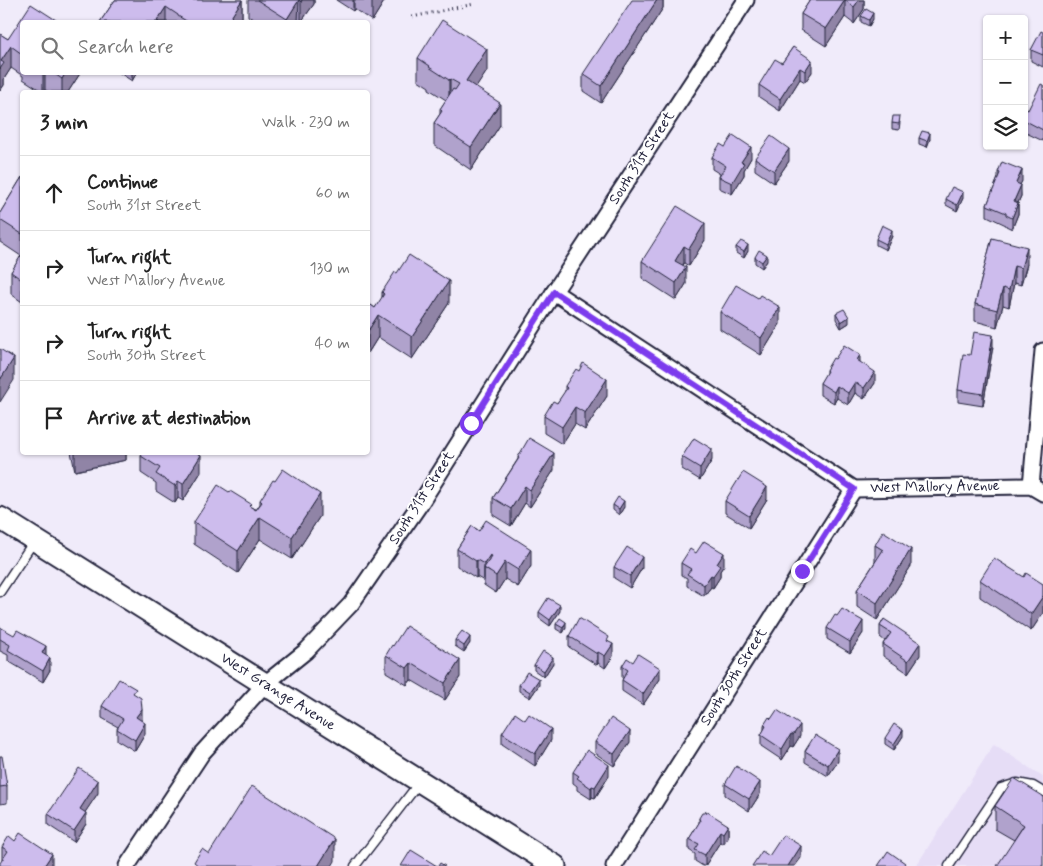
<!DOCTYPE html>
<meta charset="utf-8">
<style>
body{margin:0;font-family:Mynerve,sans-serif;background:#f2f2f2;color:#222}
.controls{position:absolute;right:15px;top:15px;display:grid;overflow:hidden;border-radius:5px;box-shadow:0 1px 4px #0004}
.controls button{width:45px;height:45px;display:grid;place-items:center;padding:0;border:0;border-bottom:1px solid #e0e0e0;background:#fff;color:#222;font:25px sans-serif}
.stop{position:absolute;width:15px;height:15px;margin:-11px;border:4px solid #7c3aed;border-radius:50%;background:#fff}
.stop.end{background:#7c3aed;border-color:#fff;box-shadow:0 1px 5px #0008}
.list{margin:0;padding:0;list-style:none}
h2{display:flex;justify-content:space-between;align-items:center;height:65px;margin:0;padding:0 20px;font-size:21px}
h2 small{font-size:16px;font-weight:400;color:#767676}
.list li{display:grid;grid-template-columns:32px 1fr auto;gap:15px;align-items:center;box-sizing:border-box;height:75px;padding:0 20px;border-top:1px solid #e0e0e0}
.list b{display:block;font-size:19px;white-space:nowrap}
.list p{margin:0;font-size:16px;white-space:nowrap;color:#767676}
.list em{font-size:16px;font-style:normal;color:#767676}
.icon{flex:none;width:28px;height:28px;fill:none;stroke:currentColor;stroke-width:2;stroke-linecap:round;stroke-linejoin:round}
.map{position:relative;flex:none;width:1043px;height:866px;overflow:hidden}
.search{position:absolute;background:#fff;box-shadow:0 1px 4px #0004;left:20px;top:20px;width:350px;height:55px;display:flex;align-items:center;gap:12px;box-sizing:border-box;padding:0 18px;border-radius:5px;color:#767676;font-size:19px}
.panel{position:absolute;background:#fff;box-shadow:0 1px 4px #0004;left:20px;top:90px;width:350px;height:365px;border-radius:5px}
.map>svg:first-child{display:block}
.built{fill:#e6ddf6}
.lines{fill:none;stroke-linecap:round;stroke-linejoin:round}
.lane-casing{stroke:#22223b;stroke-width:11}
.street-casing{stroke:#22223b;stroke-width:19}
.secondary-casing{stroke:#22223b;stroke-width:25}
.path{stroke:#22223b;stroke-width:3;stroke-dasharray:1 4;stroke-linecap:butt}
.lane{stroke:#fff;stroke-width:8}
.street{stroke:#fff;stroke-width:15}
.secondary{stroke:#fff;stroke-width:21}
.wall{fill:#b0a2cc;stroke:#22223b}
.shaded-wall{fill:#9084a6;stroke:#22223b}
.building{fill:#cdbced;stroke:#22223b}
.route{stroke:#7c3aed;stroke-width:6}
.labels{text-anchor:middle;dominant-baseline:central;stroke-width:4;stroke-linejoin:round;paint-order:stroke}
.street-label{font-size:15px;fill:#22223b;stroke:#fff}
</style>
<div class="map">
<svg width="1043" height="866" viewBox="0 0 1043 866">
<rect width="100%" height="100%" fill="#f0ebfa"/>
<filter id="ink" filterUnits="userSpaceOnUse"><feTurbulence type="fractalNoise" baseFrequency=".02" numOctaves="2"/><feDisplacementMap in="SourceGraphic" scale="10" xChannelSelector="R" yChannelSelector="G"/><feConvolveMatrix kernelMatrix="1 2 1 2 8 2 1 2 1" color-interpolation-filters="sRGB"/></filter>
<g filter="url(#ink)">
<!-- built -->
<polygon class="built" points="994,744 1043,777 1043,866 916,866"/>
<g class="lines">
<!-- lane casing -->
<g class="lane-casing">
<g id="lane">
<polyline points="0,592 34,541"/>
<polyline points="355,866 419,783"/>
<polyline points="949,866 1001,788 1017,783 1033,786 1043,792"/>
</g>
</g>
<!-- street casing -->
<g class="street-casing">
<g id="street">
<polyline points="554,292 854,489 1031,486 1043,493"/>
<polyline points="1031,486 1043,351"/>
<polyline points="127,866 202,753 265,684 306,651 351,604 420,504 554,292 746,0"/>
<polyline points="614,866 854,489"/>
</g>
</g>
<!-- secondary casing -->
<g class="secondary-casing">
<polyline id="secondary" points="0,518 555,866"/>
</g>
<!-- path -->
<polyline class="path" points="412,17 474,4"/>
<!-- lane -->
<use href="#lane" class="lane"/>
<!-- street -->
<use href="#street" class="street"/>
<!-- secondary -->
<use href="#secondary" class="secondary"/>
</g>
<!-- wall -->
<g class="wall">
<polygon points="115,0 242,0 242,22 100,22"/>
<polygon points="248,0 314,0 314,4 301,22 258,22 248,16"/>
<polygon points="336,0 385,0 372,21 354,9 353,11"/>
<polygon points="663,0 663,8 601,103 583,91 583,74"/>
<polygon points="810,0 864,0 864,9 854,24 845,17 826,46 801,30 801,14"/>
<polygon points="861,16 873,19 869,26 861,22"/>
<polygon points="22,22 22,72 81,72 68,92 49,92 45,90 43,92 23,79 23,76 11,68 4,79 4,85 0,91 0,34 8,39"/>
<polygon points="1043,32 1043,67 1031,61 1031,50"/>
<polygon points="793,47 812,72 805,82 800,79 780,111 759,97 759,85 782,63"/>
<polygon points="418,58 487,71 476,87 500,125 471,170 434,145 434,123 440,114 440,109 446,100 429,89 429,87 418,80"/>
<polygon points="118,72 137,72 132,81"/>
<polygon points="1043,85 1043,141 1024,132 1024,108 1028,110"/>
<polygon points="900,122 899,130 892,129 892,123"/>
<polygon points="919,138 930,139 927,147 919,144"/>
<polygon points="712,157 751,158 744,170 744,175 732,194 719,188 719,177 720,174 712,169"/>
<polygon points="755,158 789,161 774,183 755,170"/>
<polygon points="998,172 1022,181 1020,184 1021,196 1018,203 1018,214 1012,229 1006,226 1006,225 987,216 987,205 998,178"/>
<polygon points="22,177 22,302 11,294 11,272 21,256 0,242 0,213"/>
<polygon points="963,198 957,211 946,205 946,199"/>
<polygon points="892,236 886,250 876,245 876,239"/>
<polygon points="992,238 1027,264 1021,285 1014,283 1009,307 1003,305 997,327 975,321 975,304"/>
<polygon points="705,240 689,266 684,263 683,266 686,284 676,300 642,278 642,261"/>
<polygon points="736,247 748,251 744,258 736,253"/>
<polygon points="755,257 767,261 762,268 755,263"/>
<polygon points="382,292 449,303 412,359 378,337 368,353 368,303 375,308 382,298"/>
<polygon points="758,298 780,324 761,355 720,329 720,312"/>
<polygon points="836,313 849,323 841,328 836,319"/>
<polygon points="993,346 983,406 958,402 958,390 970,355"/>
<polygon points="835,359 860,363 875,383 864,399 855,393 848,405 837,398 834,403 820,395 820,383 826,374 826,370"/>
<polygon points="565,386 607,396 585,430 575,424 562,444 544,433 544,416 557,403 565,392"/>
<polygon points="71,452 126,452 126,460 75,471"/>
<polygon points="141,456 201,472 183,501 178,498 175,503 156,491 156,483 141,473"/>
<polygon points="518,457 554,470 530,507 525,503 511,526 493,515 493,498 518,459"/>
<polygon points="682,457 712,460 700,480 682,469"/>
<polygon points="767,499 749,528 725,513 725,501"/>
<polygon points="260,500 320,516 292,559 260,539 238,573 194,544 194,522 251,507 256,510 260,504"/>
<polygon points="613,505 624,507 619,515 613,510"/>
<polygon points="472,526 531,566 518,587 505,579 496,593 484,585 484,581 477,577 476,578 457,566 457,549"/>
<polygon points="875,545 911,566 877,620 857,607 857,590 875,562"/>
<polygon points="696,553 724,565 720,571 720,577 713,588 711,587 704,596 687,586 687,578 681,575 681,563"/>
<polygon points="614,567 642,568 630,588 614,578"/>
<polygon points="1024,577 1043,584 1043,613 1031,631 980,597 980,580"/>
<polygon points="560,611 550,626 539,618 539,612"/>
<polygon points="884,619 920,655 908,673 883,656 883,644 885,641 880,637 880,626"/>
<polygon points="556,624 566,628 563,633 556,629"/>
<polygon points="0,627 50,670 43,682 8,661 8,655 0,651"/>
<polygon points="827,628 863,633 850,653 827,639"/>
<polygon points="569,636 609,642 613,656 605,668 598,663 597,665 569,647"/>
<polygon points="455,640 470,643 464,652 455,646"/>
<polygon points="386,655 460,677 445,700 411,680 407,685 386,672"/>
<polygon points="553,663 544,677 534,670 534,665"/>
<polygon points="622,666 660,679 643,705 622,691 622,680 623,679 622,678"/>
<polygon points="519,685 539,685 530,698 519,691"/>
<polygon points="136,695 145,734 135,751 117,740 117,729 118,727 102,718 102,706"/>
<polygon points="764,725 800,736 793,747 791,746 782,760 761,746 761,735 764,730"/>
<polygon points="502,733 551,740 535,766 502,744"/>
<polygon points="903,736 894,750 885,744 885,738"/>
<polygon points="595,742 630,742 614,766 595,753"/>
<polygon points="805,751 838,761 828,776 805,762"/>
<polygon points="0,756 7,786 7,803 0,804"/>
<polygon points="573,772 609,776 595,798 592,797 591,799 577,790 577,786 573,783"/>
<polygon points="725,784 760,794 749,811 725,795"/>
<polygon points="98,793 85,812 86,824 74,842 48,825 48,814"/>
<polygon points="1043,796 1014,840 995,829 995,806"/>
<polygon points="699,818 728,825 728,837 723,844 720,842 705,866 703,866 695,861 695,854 689,850 689,839 699,823"/>
<polygon points="2,847 52,866 2,860"/>
</g>
<!-- shaded-wall -->
<g class="shaded-wall">
<polygon points="242,0 242,22 228,22"/>
<polygon points="299,0 298,22 287,22 287,19"/>
<polygon points="302,0 314,0 314,4 301,22 301,2"/>
<polygon points="353,0 354,0 354,9 353,11"/>
<polygon points="372,0 385,0 372,21"/>
<polygon points="657,0 663,0 663,8 601,103 601,86"/>
<polygon points="845,0 845,17 826,46 826,29"/>
<polygon points="859,0 864,0 864,9 854,24 854,7"/>
<polygon points="166,7 166,22 157,22 157,21"/>
<polygon points="873,13 873,19 869,26 869,20"/>
<polygon points="11,46 11,68 4,79 4,85 0,91 0,69 1,61"/>
<polygon points="487,49 487,71 466,103 466,81"/>
<polygon points="812,60 812,72 805,82 805,71"/>
<polygon points="800,68 800,79 780,111 780,99"/>
<polygon points="43,72 45,72 45,90 43,92"/>
<polygon points="66,72 81,72 68,92 62,92 62,79"/>
<polygon points="132,72 137,72 132,81"/>
<polygon points="450,79 450,101 449,102 449,80"/>
<polygon points="500,103 500,125 471,170 471,147"/>
<polygon points="930,133 930,139 927,147 927,141"/>
<polygon points="751,147 751,158 744,170 744,175 732,194 732,183 741,162"/>
<polygon points="789,149 789,161 774,183 774,171"/>
<polygon points="1022,170 1022,181 1016,194 1016,183"/>
<polygon points="1021,185 1021,196 1014,212 1014,201"/>
<polygon points="963,192 963,198 957,211 957,205"/>
<polygon points="1018,203 1018,214 1012,229 1012,218"/>
<polygon points="705,223 705,240 689,266 689,249"/>
<polygon points="892,230 892,236 886,250 886,244"/>
<polygon points="748,245 748,251 744,258 744,252"/>
<polygon points="684,246 684,263 675,278 675,261"/>
<polygon points="1027,247 1027,264 1021,285 1021,268"/>
<polygon points="767,255 767,261 762,268 762,262"/>
<polygon points="1014,266 1014,283 1009,307 1009,290"/>
<polygon points="686,267 686,284 676,300 676,283"/>
<polygon points="449,281 449,303 412,359 412,337"/>
<polygon points="1003,288 1003,305 997,327 997,310"/>
<polygon points="780,307 780,324 761,355 761,338"/>
<polygon points="378,315 378,337 368,353 368,331"/>
<polygon points="849,317 849,323 841,328 841,322"/>
<polygon points="993,335 993,346 983,406 983,394"/>
<polygon points="860,355 860,367 857,360"/>
<polygon points="14,358 14,380 0,402 0,380"/>
<polygon points="875,372 875,383 864,399 864,388"/>
<polygon points="607,379 607,396 585,430 585,413"/>
<polygon points="855,382 855,393 848,405 848,393"/>
<polygon points="837,386 837,398 834,403 834,392"/>
<polygon points="575,407 575,424 562,444 562,427"/>
<polygon points="712,449 712,460 700,480 700,468"/>
<polygon points="75,452 126,452 126,460 75,471"/>
<polygon points="554,453 554,470 530,507 530,490"/>
<polygon points="201,455 201,472 183,501 183,484"/>
<polygon points="178,481 178,498 175,503 175,486"/>
<polygon points="525,486 525,503 511,526 511,509"/>
<polygon points="767,487 767,499 749,528 749,516"/>
<polygon points="320,494 320,516 292,559 292,537"/>
<polygon points="624,501 624,507 619,515 619,509"/>
<polygon points="260,517 260,539 238,573 238,551"/>
<polygon points="531,549 531,566 518,587 518,570"/>
<polygon points="911,549 911,566 877,620 877,603"/>
<polygon points="724,553 724,565 720,571 720,577 713,588 713,576 717,564"/>
<polygon points="490,555 490,572 484,568 484,581 484,564"/>
<polygon points="642,557 642,568 630,588 630,576"/>
<polygon points="477,560 477,577 476,578 476,561"/>
<polygon points="505,562 505,579 496,593 496,576"/>
<polygon points="711,575 711,587 704,596 704,585"/>
<polygon points="1043,596 1043,613 1031,631 1031,614"/>
<polygon points="560,605 560,611 550,626 550,620"/>
<polygon points="863,621 863,633 850,653 850,642"/>
<polygon points="566,622 566,628 563,633 563,628"/>
<polygon points="470,637 470,643 464,652 464,646"/>
<polygon points="920,643 920,655 908,673 908,661"/>
<polygon points="613,644 613,656 605,668 605,656"/>
<polygon points="46,646 46,658 42,653"/>
<polygon points="598,652 598,663 597,665 597,654"/>
<polygon points="553,657 553,663 544,677 544,671"/>
<polygon points="50,658 50,670 43,682 43,671"/>
<polygon points="460,660 460,677 445,700 445,683"/>
<polygon points="411,663 411,680 407,685 407,668"/>
<polygon points="660,668 660,679 643,705 643,694"/>
<polygon points="539,679 539,685 530,698 530,692"/>
<polygon points="142,709 142,720 136,729 136,717"/>
<polygon points="145,723 145,734 135,751 135,740"/>
<polygon points="800,725 800,736 793,747 793,735"/>
<polygon points="551,729 551,740 535,766 535,754"/>
<polygon points="903,730 903,736 894,750 894,744"/>
<polygon points="630,731 630,742 614,766 614,754"/>
<polygon points="791,734 791,746 782,760 782,749"/>
<polygon points="838,749 838,761 828,776 828,765"/>
<polygon points="609,765 609,776 595,798 595,787"/>
<polygon points="98,781 98,793 80,820 80,809"/>
<polygon points="760,782 760,794 749,811 749,799"/>
<polygon points="592,786 592,797 591,799 591,788"/>
<polygon points="86,813 86,824 74,842 74,831"/>
<polygon points="728,825 728,837 723,844 723,833"/>
<polygon points="720,831 720,842 705,866 705,855"/>
<polygon points="335,839 335,861 332,866 318,866"/>
<polygon points="801,846 801,858 795,866 788,866"/>
<polygon points="52,854 52,866 44,866"/>
</g>
<!-- building -->
<g class="building">
<polygon points="115,0 242,0 228,22 188,22 178,16 178,15 166,7 157,21 159,22 100,22"/>
<polygon points="257,0 302,0 301,2 299,0 287,19"/>
<polygon points="632,0 657,0 601,86 583,74"/>
<polygon points="810,0 859,0 854,7 845,0 826,29 801,14"/>
<polygon points="31,4 59,22 22,22 22,54 11,46 1,61 4,63 0,69 0,34 8,39"/>
<polygon points="866,9 873,13 869,20 861,16"/>
<polygon points="442,20 487,49 466,81 500,103 471,147 434,123 442,111 440,109 453,89 455,90 459,84 450,79 449,80 429,67 430,66 418,58"/>
<polygon points="1041,31 1043,32 1043,55 1031,50"/>
<polygon points="793,47 812,60 805,71 800,68 780,99 759,85 775,59 782,63"/>
<polygon points="52,72 66,72 62,79"/>
<polygon points="1041,84 1043,85 1043,130 1024,120 1024,108 1028,110"/>
<polygon points="893,116 900,116 899,124 892,123"/>
<polygon points="922,131 930,133 927,141 919,138"/>
<polygon points="733,135 751,147 741,162 744,163 732,183 719,177 726,166 712,157 720,144 725,147"/>
<polygon points="771,136 789,149 774,171 755,158"/>
<polygon points="1002,162 1022,170 1016,183 1021,185 1014,201 1018,203 1012,218 1006,215 1006,213 987,205 1000,173 998,172"/>
<polygon points="22,177 22,234 0,220 0,213"/>
<polygon points="952,187 963,192 957,205 946,199"/>
<polygon points="677,206 705,223 689,249 684,246 675,261 686,267 676,283 642,261"/>
<polygon points="882,225 892,230 886,244 876,239"/>
<polygon points="992,238 1027,247 1021,268 1014,266 1009,290 1003,288 997,310 975,304"/>
<polygon points="741,241 748,245 744,252 736,247"/>
<polygon points="759,250 767,255 762,262 755,257"/>
<polygon points="22,254 22,280 11,272"/>
<polygon points="409,255 449,281 412,337 378,315 368,331 368,303 375,308 384,294 382,292 395,272 397,273"/>
<polygon points="736,285 758,298 760,295 780,307 761,338 720,312"/>
<polygon points="844,309 849,317 841,322 836,313"/>
<polygon points="974,332 993,335 983,394 958,390 963,354 970,355"/>
<polygon points="844,345 860,355 857,360 875,372 864,388 855,382 848,393 837,386 834,392 820,383 827,371 826,370 833,358 835,359"/>
<polygon points="0,349 14,358 0,380"/>
<polygon points="583,363 607,379 585,413 575,407 562,427 544,416 553,401 557,403 567,388 565,386 576,369 579,371"/>
<polygon points="529,438 554,453 530,490 525,486 511,509 493,498 519,458 518,457"/>
<polygon points="694,438 712,449 700,468 682,457"/>
<polygon points="143,452 196,452 201,455 183,484 178,481 175,486 156,474 160,468 141,456"/>
<polygon points="283,469 320,494 292,537 260,517 238,551 194,522 218,485 229,492 230,491 251,504 249,506 256,510 262,502 260,500 273,480 275,481"/>
<polygon points="743,472 767,487 749,516 725,501"/>
<polygon points="618,497 624,501 619,509 613,505"/>
<polygon points="486,520 531,549 518,570 505,562 496,576 484,568 492,556 490,555 484,564 477,560 476,561 457,549 472,526 479,531"/>
<polygon points="883,531 911,549 877,603 857,590 883,550 875,545"/>
<polygon points="704,541 724,553 717,564 720,566 713,576 711,575 704,585 687,574 691,569 681,563 690,549 696,553"/>
<polygon points="627,547 642,557 630,576 614,567"/>
<polygon points="994,558 1024,577 1026,573 1043,584 1043,596 1031,614 980,580"/>
<polygon points="548,598 560,605 550,620 539,612"/>
<polygon points="842,609 863,621 850,642 827,628 835,615 837,616"/>
<polygon points="560,618 566,622 563,628 556,624"/>
<polygon points="579,618 609,637 607,641 613,644 605,656 598,652 597,654 569,636"/>
<polygon points="884,619 920,643 908,661 883,644 891,633 880,626"/>
<polygon points="406,626 460,660 445,683 411,663 407,668 386,655 392,645 393,646"/>
<polygon points="0,627 14,635 17,630 46,646 42,653 50,658 43,671 8,650 10,645 0,639"/>
<polygon points="462,631 470,637 464,646 455,640"/>
<polygon points="543,651 553,657 544,671 534,665"/>
<polygon points="638,654 660,668 643,694 622,680 628,670 622,666 627,658 633,662"/>
<polygon points="527,672 539,679 530,692 519,685"/>
<polygon points="119,679 136,689 133,693 141,698 142,709 136,717 145,723 135,740 117,729 123,719 102,706"/>
<polygon points="777,710 800,725 793,735 791,734 782,749 761,735 766,726 764,725 769,717 771,719"/>
<polygon points="515,713 525,720 529,714 551,729 535,754 502,733"/>
<polygon points="611,718 630,731 614,754 595,742"/>
<polygon points="894,724 903,730 894,744 885,738"/>
<polygon points="815,735 838,749 828,765 805,751"/>
<polygon points="587,750 609,765 595,787 592,786 591,788 577,778 579,776 573,772"/>
<polygon points="0,756 2,756 7,786 0,787"/>
<polygon points="736,766 760,782 749,799 725,784"/>
<polygon points="79,768 98,781 80,809 86,813 74,831 48,814"/>
<polygon points="1014,778 1043,796 1043,866 997,866 1024,825 995,806"/>
<polygon points="252,786 335,839 318,866 199,866 194,862 202,849 209,854"/>
<polygon points="706,811 728,825 723,833 720,831 705,855 695,850 699,844 689,839 700,821 699,818 702,813 705,813"/>
<polygon points="20,833 52,854 44,866 0,866 0,863 8,851 2,847 9,836 15,841"/>
<polygon points="783,835 801,846 788,866 752,866 762,851 769,856"/>
<polygon points="411,850 437,866 401,866"/>
<polygon points="888,851 905,863 903,866 878,866"/>
<polygon points="440,863 445,866 438,866"/>
</g>
</g>
<g class="lines" filter="url(#ink)">
<!-- route -->
<polyline class="route" points="471,423 554,292 854,489 802,571"/>
</g>
<g class="labels">
<!-- street labels -->
<g class="street-label">
<text transform="translate(642 158) rotate(-57)">South 31st Street</text>
<text transform="translate(935 487) rotate(-1)">West Mallory Avenue</text>
<text transform="translate(422 498) rotate(-57)">South 31st Street</text>
<text transform="translate(734 677) rotate(-58)">South 30th Street</text>
<text transform="translate(278 692) rotate(32)">West Grange Avenue</text>
</g>
</g>
</svg>
<div class="controls">
<button>+</button>
<button>−</button>
<button><svg class="icon" aria-label="layers" viewBox="0 0 24 24"><path d="M12 4l9 5-9 5-9-5zM3 14l9 5 9-5"/></svg></button>
</div>
<div class="stop" style="left:471px;top:423px"></div>
<div class="stop end" style="left:802px;top:571px"></div>
<div class="search"><svg class="icon" aria-label="search" viewBox="0 0 24 24"><circle cx="10" cy="10" r="6"/><path d="M15 15l6 6"/></svg>Search here</div>
<section class="panel">
<h2>3 min<small>Walk · 230 m</small></h2>
<ul class="list">
<li><svg class="icon" aria-label="ahead" viewBox="0 0 24 24"><path d="M12 20V5M6 11l6-6 6 6"/></svg><div><b>Continue</b><p>South 31st Street</p></div><em>60 m</em></li>
<li><svg class="icon" aria-label="right" viewBox="0 0 24 24"><path d="M7 20v-9h11M14 6l5 5-5 5"/></svg><div><b>Turn right</b><p>West Mallory Avenue</p></div><em>130 m</em></li>
<li><svg class="icon" aria-label="right" viewBox="0 0 24 24"><path d="M7 20v-9h11M14 6l5 5-5 5"/></svg><div><b>Turn right</b><p>South 30th Street</p></div><em>40 m</em></li>
<li><svg class="icon" aria-label="arrive" viewBox="0 0 24 24"><path d="M6 21V4h12l-3 4 3 4H6"/></svg><div><b>Arrive at destination</b></div></li>
</ul>
</section>
</div>
